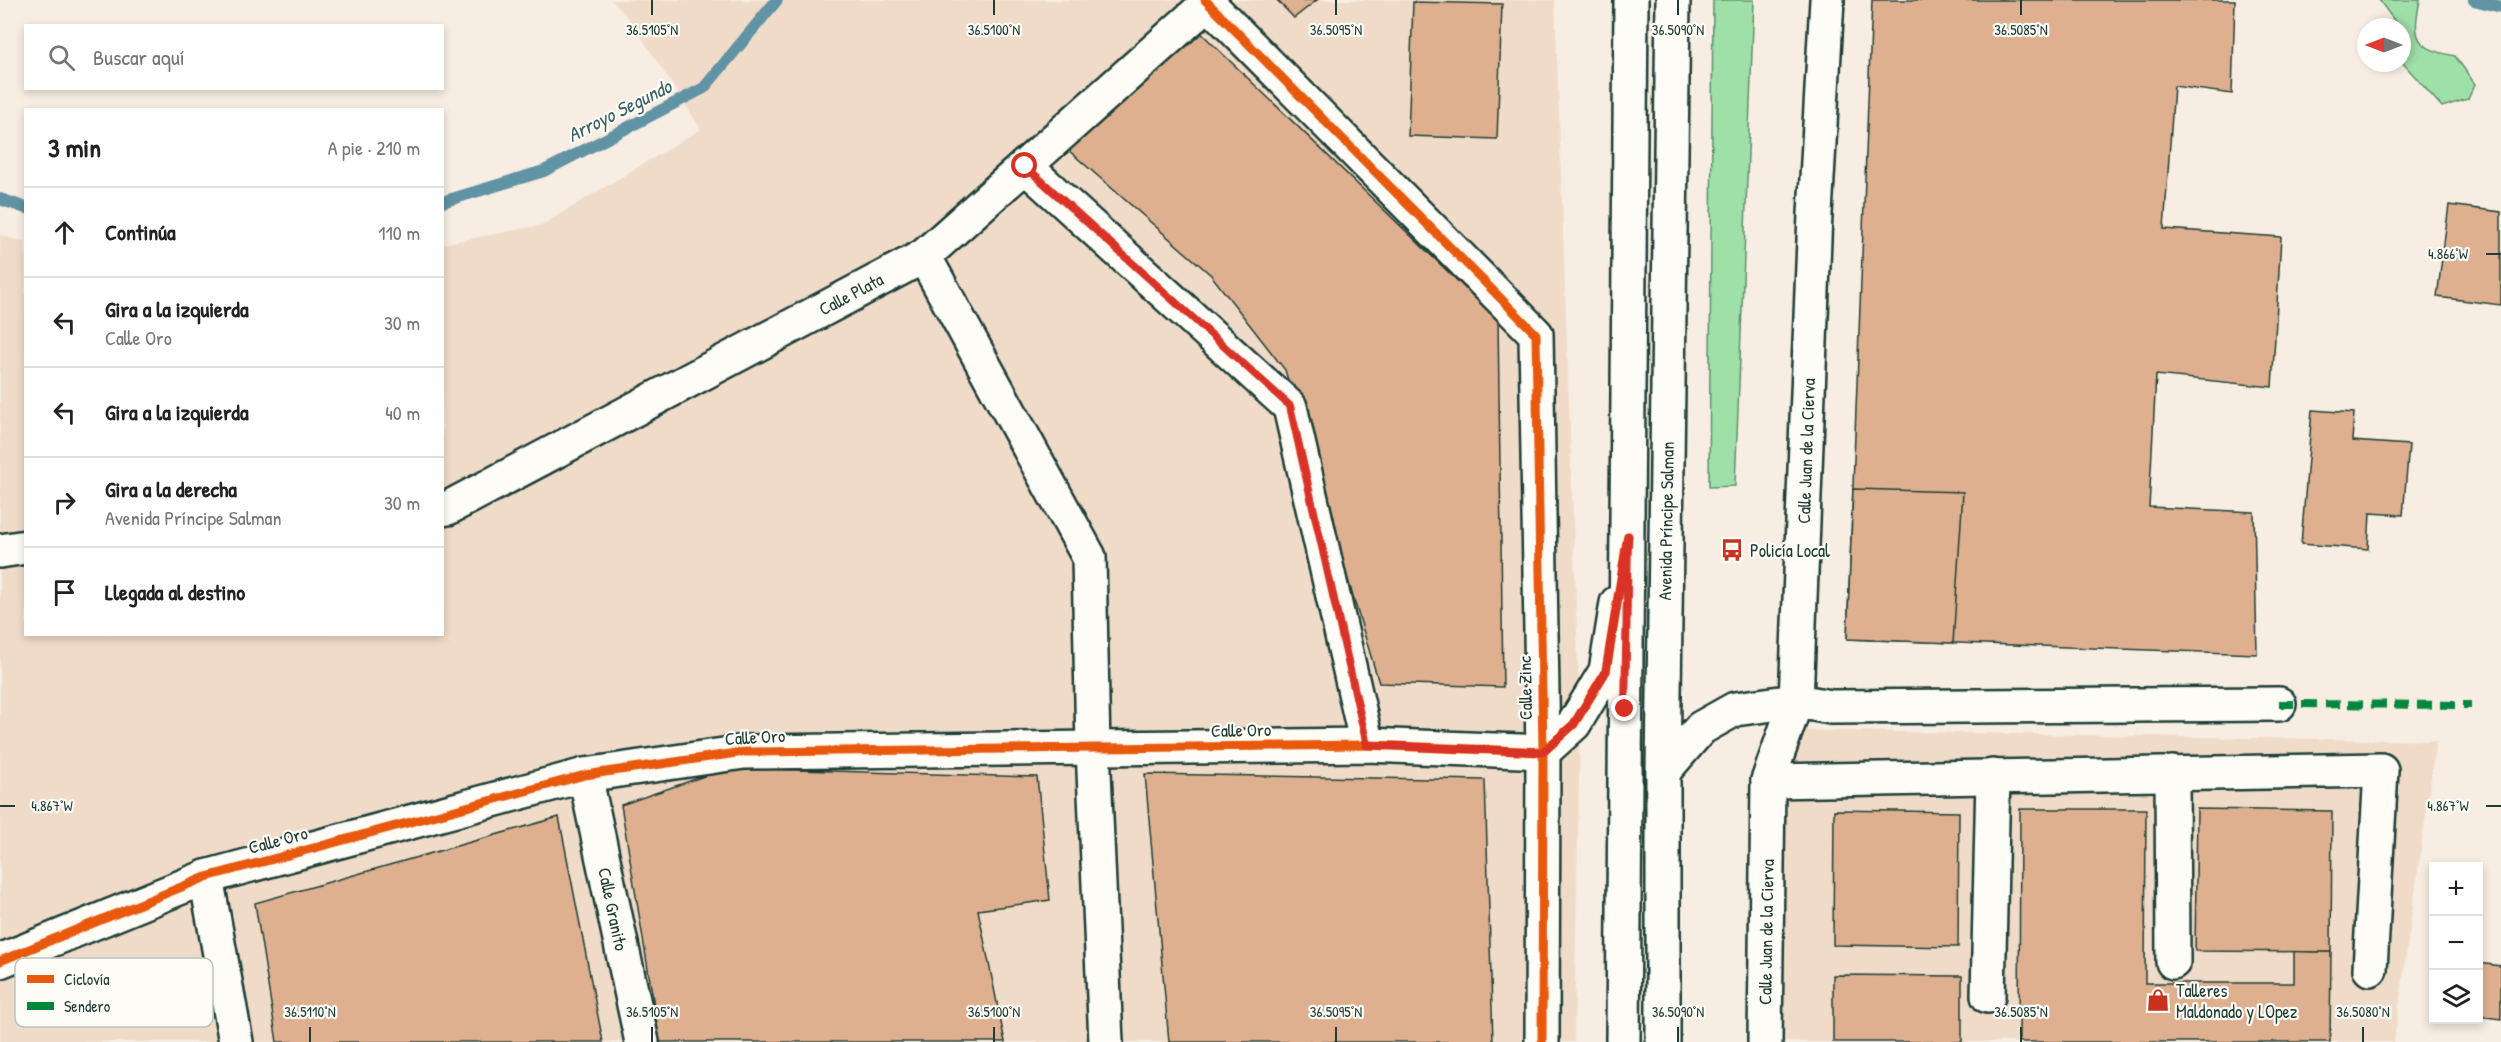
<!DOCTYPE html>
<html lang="es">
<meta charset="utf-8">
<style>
body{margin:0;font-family:"Patrick Hand",sans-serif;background:#f6f6f6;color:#222}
.controls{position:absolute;right:18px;bottom:18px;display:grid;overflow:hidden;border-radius:0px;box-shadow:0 3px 9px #0003}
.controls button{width:54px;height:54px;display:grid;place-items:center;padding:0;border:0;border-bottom:2px solid #e0e0e0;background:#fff;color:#222;font:30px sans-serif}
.compass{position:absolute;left:2357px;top:18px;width:54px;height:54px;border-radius:50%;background:#fff;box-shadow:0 3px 9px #0003;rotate:270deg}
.stop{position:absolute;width:18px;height:18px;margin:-14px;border:4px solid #d93025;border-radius:50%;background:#fff}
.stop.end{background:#d93025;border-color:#fff;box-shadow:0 2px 6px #0008}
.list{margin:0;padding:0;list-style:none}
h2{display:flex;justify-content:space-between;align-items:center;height:78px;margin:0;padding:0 24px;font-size:26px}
h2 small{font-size:20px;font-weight:400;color:#767676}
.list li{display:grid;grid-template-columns:39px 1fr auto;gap:18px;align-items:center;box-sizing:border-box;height:90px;padding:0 24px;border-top:2px solid #e0e0e0}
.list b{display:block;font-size:22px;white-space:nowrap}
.list p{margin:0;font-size:20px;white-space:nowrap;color:#767676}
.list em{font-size:20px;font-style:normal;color:#767676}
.icon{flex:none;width:33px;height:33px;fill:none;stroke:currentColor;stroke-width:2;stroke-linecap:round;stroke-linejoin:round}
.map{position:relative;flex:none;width:2501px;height:1042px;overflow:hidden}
.search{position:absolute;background:#fff;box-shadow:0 3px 9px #0003;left:24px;top:24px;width:420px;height:66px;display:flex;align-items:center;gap:15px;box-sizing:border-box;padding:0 21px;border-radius:0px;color:#767676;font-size:22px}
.panel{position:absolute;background:#fff;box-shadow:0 3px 9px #0003;left:24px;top:108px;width:420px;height:528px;border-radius:0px}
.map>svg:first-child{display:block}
.built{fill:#f0dbc9}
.green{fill:#9fe0a9;stroke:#5f8e6e;stroke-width:1.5}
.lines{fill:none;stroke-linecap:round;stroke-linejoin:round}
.stream{stroke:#6193a4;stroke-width:12}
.building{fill:#deb08f;stroke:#1f3d34;stroke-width:1.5}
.minor-casing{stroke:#1f3d34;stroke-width:38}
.major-casing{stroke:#1f3d34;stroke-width:38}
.minor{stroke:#fdfcf7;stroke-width:33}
.major{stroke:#fdfcf7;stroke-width:33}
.quiet{stroke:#00873e;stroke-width:8;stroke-dasharray:15 8;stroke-linecap:butt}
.cycleway-casing{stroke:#fdfcf7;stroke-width:13}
.cycleway{stroke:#e8590c;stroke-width:9}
.route{stroke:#d93025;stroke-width:8}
.ticks{fill:none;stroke:#1f3d34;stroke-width:2}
.labels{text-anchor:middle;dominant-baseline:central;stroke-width:4.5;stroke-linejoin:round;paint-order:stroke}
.street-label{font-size:18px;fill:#1f3d34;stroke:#fdfcf7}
.poi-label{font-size:18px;fill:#1f3d34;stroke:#fdfcf7;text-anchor:start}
.water-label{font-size:20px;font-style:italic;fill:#3a6162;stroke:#fdfcf7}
.key{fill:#fdfcf7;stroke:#bac3bc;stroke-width:1.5}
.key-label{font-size:16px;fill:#1f3d34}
.ticks-label{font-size:15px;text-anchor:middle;fill:#1f3d34;stroke:#fdfcf7;stroke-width:4.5;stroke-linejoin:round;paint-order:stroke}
</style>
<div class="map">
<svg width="2501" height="1042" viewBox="0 0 2501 1042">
<rect width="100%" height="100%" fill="#f7ede2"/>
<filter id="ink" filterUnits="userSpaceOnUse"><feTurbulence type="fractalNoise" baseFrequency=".0167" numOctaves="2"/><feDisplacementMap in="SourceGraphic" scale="12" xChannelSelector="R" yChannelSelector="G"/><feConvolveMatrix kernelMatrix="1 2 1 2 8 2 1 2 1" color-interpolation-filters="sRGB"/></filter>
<g filter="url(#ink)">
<!-- built -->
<g class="built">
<polygon points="612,0 1555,0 1580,722 1574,1042 0,1042 0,235 25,242 26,634 442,634 443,244 542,225 701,129 633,24"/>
<polygon points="1781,730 2436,741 2394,1042 1781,1042"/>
</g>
<!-- green -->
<g class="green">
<polygon points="1713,0 1754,0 1735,486 1709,487"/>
<path d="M2379 0H2420C2412 39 2415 48 2455 56L2475 84 2468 99 2442 107 2402 62V27H2399Z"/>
</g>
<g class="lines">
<!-- stream -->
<g class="stream">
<polyline points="2474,0 2501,7"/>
<polyline points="0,199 26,208"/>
<polyline points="442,202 544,171 704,88 777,0"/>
</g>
</g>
<!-- building -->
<g class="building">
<polygon points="1277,0 1317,0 1294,18"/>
<polygon points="1872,0 2235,0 2232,94 2174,86 2164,229 2281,237 2272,387 2156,375 2149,507 2254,512 2257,654 1847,639"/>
<polygon points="1413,2 1502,4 1497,139 1408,136"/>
<polygon points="1199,31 1498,320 1503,687 1379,683 1285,370 1211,275 1067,149"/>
<polygon points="2449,205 2501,212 2501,305 2437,297"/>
<polygon points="2312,410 2354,413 2352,441 2409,445 2403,515 2370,513 2368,549 2301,544"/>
<polygon points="1853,489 1963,492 1953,643 1847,639"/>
<polygon points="727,768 1037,777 1050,900 978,910 1005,1042 660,1042 621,805"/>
<polygon points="1145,774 1485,780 1493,1042 1169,1042"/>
<polygon points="2020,809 2146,809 2145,983 2294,983 2294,951 2331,952 2330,1042 2019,1042"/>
<polygon points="2197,809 2332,811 2331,952 2195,951"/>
<polygon points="1834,810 1959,812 1958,947 1833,945"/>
<polygon points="559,817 603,1042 277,1042 255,903"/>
<polygon points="2478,963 2501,966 2501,1019 2478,1016"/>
<polygon points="1833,975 1962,976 1962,1042 1833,1042"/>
</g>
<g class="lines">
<!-- minor casing -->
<g class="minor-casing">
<g id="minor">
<polyline points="1205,0 1536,334 1543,752 1542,1042"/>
<polyline points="1025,166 1290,407 1367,745"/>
<polyline points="924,256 1089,557 1093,749 1106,1042"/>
<polyline points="442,509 448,508 924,256 1208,3"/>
<polyline points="0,551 26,547"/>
<polyline points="1663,772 1701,728 1735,709 1796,701 1831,707 2279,704"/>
<polyline points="2172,773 2173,962"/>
<polyline points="585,775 642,1042"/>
<polyline points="1768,781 2381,770 2370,969"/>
<polyline points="206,877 236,1042"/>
<polyline points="0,961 206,877 585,775 744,752 1367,745 1543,752 1574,724 1606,671 1617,603"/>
<polyline points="1988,996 1993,776"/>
<polyline points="1765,1042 1768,781 1796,701 1815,214 1827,0"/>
</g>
</g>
<!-- major casing -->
<g class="major-casing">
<g id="major">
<polyline points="1623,1042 1631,0"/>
<polyline points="1663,1042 1663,772 1673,0"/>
</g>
</g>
<!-- minor -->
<use href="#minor" class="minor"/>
<!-- major -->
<use href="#major" class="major"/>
<!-- quiet -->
<polyline class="quiet" points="2279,704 2471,705"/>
<!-- cycleway casing -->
<g class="cycleway-casing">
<g id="cycleway">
<polyline points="1205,0 1536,334 1543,752 1542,1042"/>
<polyline points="0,961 206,877 585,775 744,752 1367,745 1543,752 1574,724 1606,671 1628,536"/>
</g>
</g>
<!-- cycleway -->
<use href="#cycleway" class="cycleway"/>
</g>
</g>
<g class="lines" filter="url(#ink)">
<!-- route -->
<polyline class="route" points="1025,166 1290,406 1367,745 1543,752 1574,724 1606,671 1628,536 1625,709"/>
</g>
<!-- ticks -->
<path class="ticks" d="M652 0V15M994 0V15M1336 0V15M1678 0V15M2021 0V15M2486 254H2501M0 806H15M2486 806H2501M310 1027V1042M652 1027V1042M994 1027V1042M1336 1027V1042M1678 1027V1042M2021 1027V1042M2363 1027V1042"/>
<!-- icons -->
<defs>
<g id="bus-bare" transform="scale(1.8)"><path d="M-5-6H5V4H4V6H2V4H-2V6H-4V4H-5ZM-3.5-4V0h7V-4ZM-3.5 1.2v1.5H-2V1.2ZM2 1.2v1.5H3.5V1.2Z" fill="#c8321e" stroke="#fdfcf7" stroke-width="2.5" paint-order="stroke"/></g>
<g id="shop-bare" transform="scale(1.8)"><path d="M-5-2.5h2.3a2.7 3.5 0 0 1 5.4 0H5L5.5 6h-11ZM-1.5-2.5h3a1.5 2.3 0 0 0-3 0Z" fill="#c8321e" stroke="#fdfcf7" stroke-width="2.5" paint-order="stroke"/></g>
</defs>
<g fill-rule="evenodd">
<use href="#bus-bare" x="1732" y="550"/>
<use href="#shop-bare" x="2158" y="1000"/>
</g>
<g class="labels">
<!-- street labels -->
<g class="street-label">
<text transform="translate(851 294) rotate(-28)">Calle Plata</text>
<text transform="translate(1806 451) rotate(-88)">Calle Juan de la Cierva</text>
<text transform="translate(1666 521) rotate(-89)">Avenida Príncipe Salman</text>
<text transform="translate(1525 688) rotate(-91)">Calle Zinc</text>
<text transform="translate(1241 730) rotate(-1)">Calle Oro</text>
<text transform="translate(755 737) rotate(-3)">Calle Oro</text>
<text transform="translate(278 840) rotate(-15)">Calle Oro</text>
<text transform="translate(613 909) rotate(78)">Calle Granito</text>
<text transform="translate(1766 932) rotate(-89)">Calle Juan de la Cierva</text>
</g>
<!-- poi labels -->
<g class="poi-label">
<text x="1750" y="550">Policía Local</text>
<text x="2176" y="990">Talleres<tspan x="2176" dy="21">Maldonado y LOpez</tspan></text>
</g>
<!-- water labels -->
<g class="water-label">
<text transform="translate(619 110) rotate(-27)">Arroyo Segundo</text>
</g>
</g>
<!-- legend -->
<rect x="15" y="958" width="198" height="69" rx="9" class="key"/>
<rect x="27" y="975" width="27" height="8" fill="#e8590c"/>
<rect x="27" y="1002" width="27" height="8" fill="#00873e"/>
<g class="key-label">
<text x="64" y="985">Ciclovía</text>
<text x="64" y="1012">Sendero</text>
</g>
<g class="ticks-label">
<text x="652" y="35">36.5105°N</text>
<text x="994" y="35">36.5100°N</text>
<text x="1336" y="35">36.5095°N</text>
<text x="1678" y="35">36.5090°N</text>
<text x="2021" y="35">36.5085°N</text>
<text x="2448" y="259">4.866°W</text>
<text x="2448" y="811">4.867°W</text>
<text x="52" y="811">4.867°W</text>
<text x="310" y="1017">36.5110°N</text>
<text x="652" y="1017">36.5105°N</text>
<text x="994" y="1017">36.5100°N</text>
<text x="1336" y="1017">36.5095°N</text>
<text x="1678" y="1017">36.5090°N</text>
<text x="2021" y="1017">36.5085°N</text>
<text x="2363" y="1017">36.5080°N</text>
</g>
</svg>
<div class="controls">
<button>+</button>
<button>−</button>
<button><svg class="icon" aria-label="layers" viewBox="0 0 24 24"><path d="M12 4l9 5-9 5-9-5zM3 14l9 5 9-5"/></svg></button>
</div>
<svg class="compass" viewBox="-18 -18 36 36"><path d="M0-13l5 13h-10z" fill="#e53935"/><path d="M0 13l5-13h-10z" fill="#767676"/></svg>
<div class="stop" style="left:1025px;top:166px"></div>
<div class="stop end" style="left:1625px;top:709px"></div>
<div class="search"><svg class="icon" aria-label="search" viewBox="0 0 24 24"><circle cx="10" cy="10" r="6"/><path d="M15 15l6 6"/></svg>Buscar aquí</div>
<section class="panel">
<h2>3 min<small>A pie · 210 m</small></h2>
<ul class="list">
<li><svg class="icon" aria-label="ahead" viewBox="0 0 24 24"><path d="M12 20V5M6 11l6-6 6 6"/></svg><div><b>Continúa</b></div><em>110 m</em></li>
<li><svg class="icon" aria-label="left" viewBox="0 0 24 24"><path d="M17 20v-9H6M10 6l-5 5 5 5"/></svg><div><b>Gira a la izquierda</b><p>Calle Oro</p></div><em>30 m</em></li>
<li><svg class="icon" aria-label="left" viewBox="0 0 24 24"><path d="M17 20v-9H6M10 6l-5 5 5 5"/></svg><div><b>Gira a la izquierda</b></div><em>40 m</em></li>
<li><svg class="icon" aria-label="right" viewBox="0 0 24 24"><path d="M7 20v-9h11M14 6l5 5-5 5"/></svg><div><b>Gira a la derecha</b><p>Avenida Príncipe Salman</p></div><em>30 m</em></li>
<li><svg class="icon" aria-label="arrive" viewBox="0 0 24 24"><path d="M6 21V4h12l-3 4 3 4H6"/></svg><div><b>Llegada al destino</b></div></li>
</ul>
</section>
</div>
